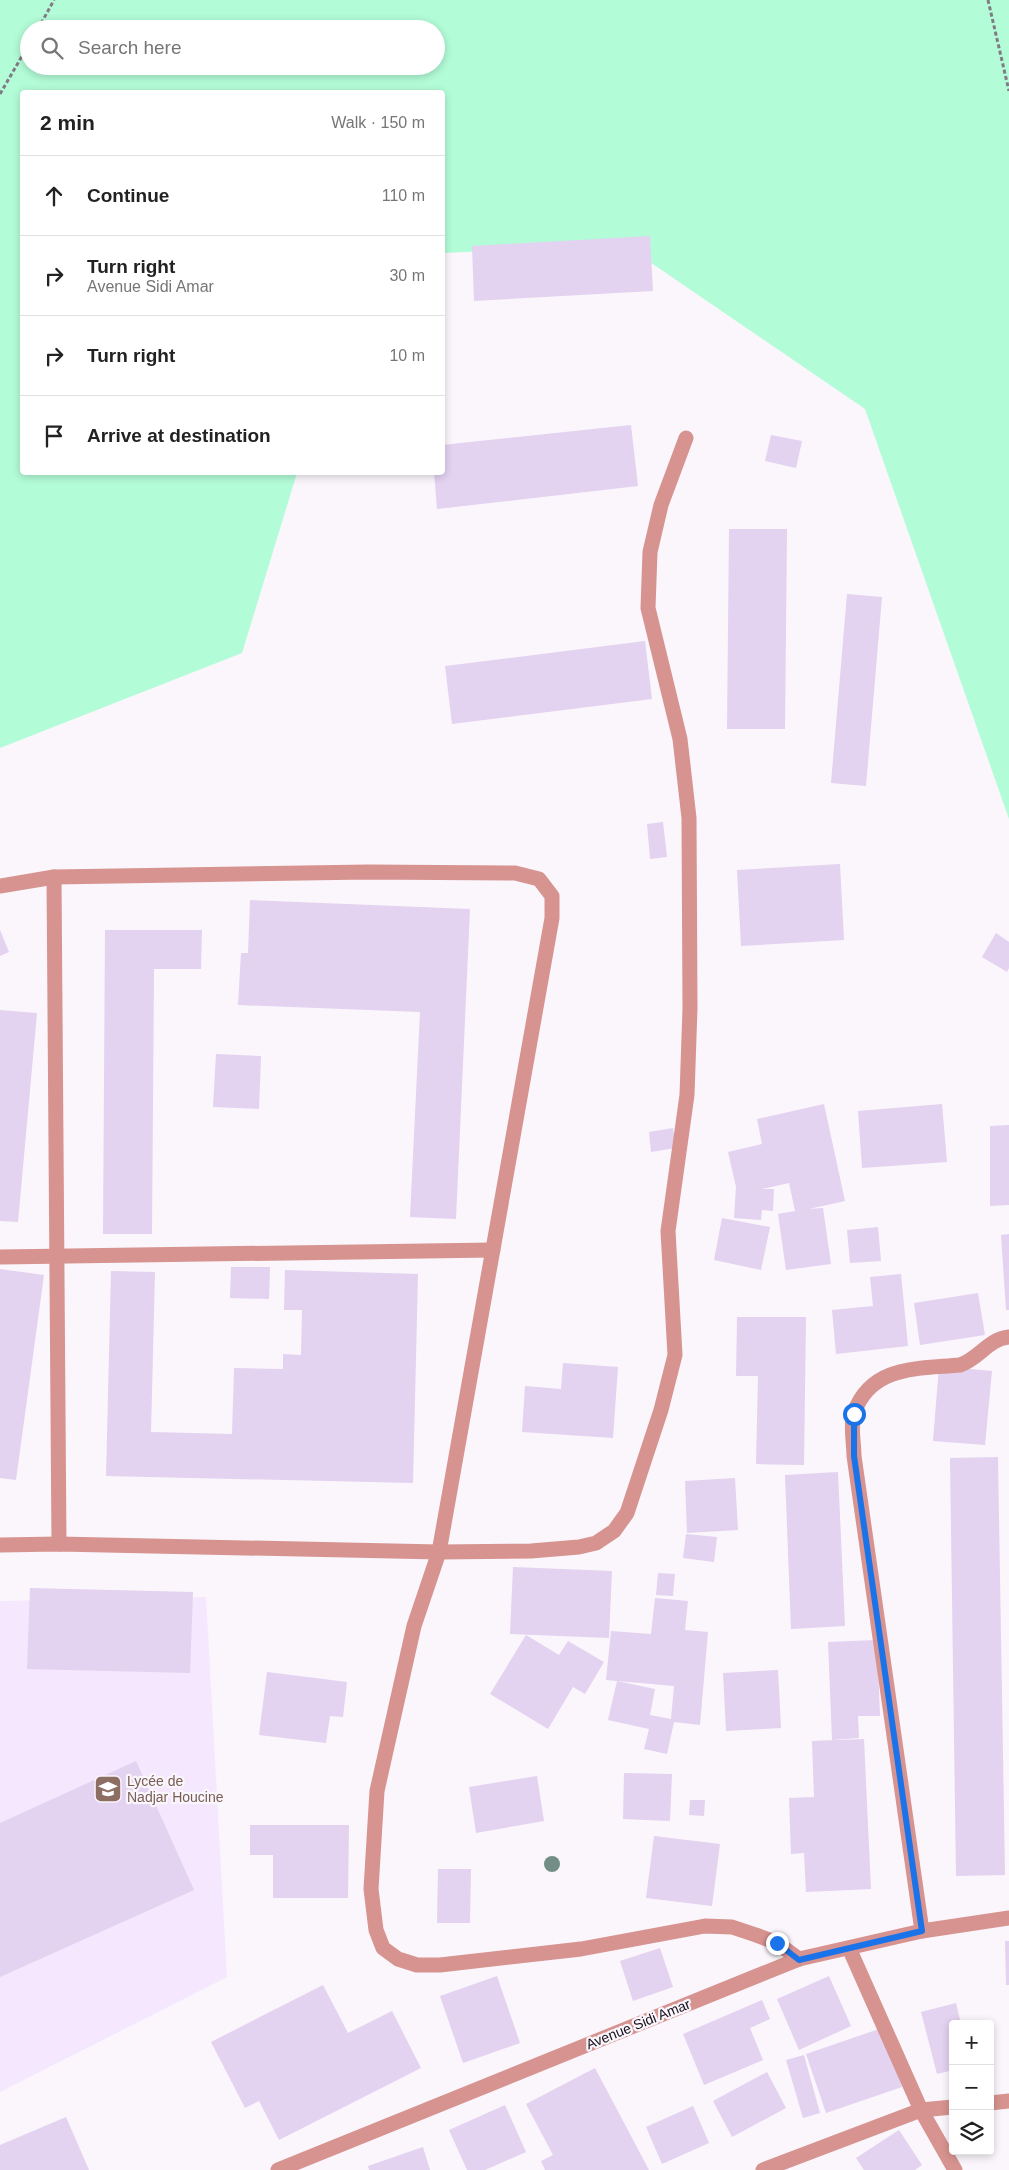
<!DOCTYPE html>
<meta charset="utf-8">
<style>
body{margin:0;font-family:Arial,sans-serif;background:#f6f6f6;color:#222}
.controls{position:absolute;right:15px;bottom:15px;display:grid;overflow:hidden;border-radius:5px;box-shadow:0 2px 8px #0003}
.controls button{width:45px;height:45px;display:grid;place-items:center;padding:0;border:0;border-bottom:1px solid #e0e0e0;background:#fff;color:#222;font:25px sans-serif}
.stop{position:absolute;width:15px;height:15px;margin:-11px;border:4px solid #1a73e8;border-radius:50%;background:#fff}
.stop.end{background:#1a73e8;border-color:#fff;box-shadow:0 1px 5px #0008}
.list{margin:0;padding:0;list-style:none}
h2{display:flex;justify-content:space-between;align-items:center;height:65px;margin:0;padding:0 20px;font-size:21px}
h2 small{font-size:16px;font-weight:400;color:#767676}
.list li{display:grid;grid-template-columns:32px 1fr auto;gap:15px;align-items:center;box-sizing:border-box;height:80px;padding:0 20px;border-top:1px solid #e0e0e0}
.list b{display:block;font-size:19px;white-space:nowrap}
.list p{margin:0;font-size:16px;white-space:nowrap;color:#767676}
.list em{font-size:16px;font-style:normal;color:#767676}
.icon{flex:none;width:28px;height:28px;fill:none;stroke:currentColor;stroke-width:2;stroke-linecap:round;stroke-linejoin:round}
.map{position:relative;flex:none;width:1009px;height:2170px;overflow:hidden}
.search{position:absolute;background:#fff;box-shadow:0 2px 8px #0003;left:20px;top:20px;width:425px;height:55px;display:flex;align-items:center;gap:12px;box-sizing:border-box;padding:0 18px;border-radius:28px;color:#767676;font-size:19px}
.panel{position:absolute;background:#fff;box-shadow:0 2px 8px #0003;left:20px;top:90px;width:425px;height:385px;border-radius:5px}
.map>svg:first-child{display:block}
.built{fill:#f5e7fd}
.green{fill:#b3fcd8;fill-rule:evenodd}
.building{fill:#e3d2f0}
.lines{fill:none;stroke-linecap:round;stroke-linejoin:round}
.path{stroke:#817c84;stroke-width:3;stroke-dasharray:4 2.5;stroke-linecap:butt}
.minor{stroke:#d7938f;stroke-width:15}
.tree{fill:#738e86}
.route{stroke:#1a73e8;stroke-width:6}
.labels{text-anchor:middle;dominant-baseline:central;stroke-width:4.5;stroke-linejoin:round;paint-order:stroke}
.education-label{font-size:14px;fill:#785e54;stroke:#faf6fc;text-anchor:start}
.street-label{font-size:14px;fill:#17111b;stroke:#faf6fc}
</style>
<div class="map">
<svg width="1009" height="2170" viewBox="0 0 1009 2170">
<rect width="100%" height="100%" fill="#faf6fc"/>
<!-- built -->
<polygon class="built" points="206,1597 227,1977 0,2092 0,1601"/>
<!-- green -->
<path class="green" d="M0 0H1009V819L865 409 625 245 443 253 442 92H22V472L297 473 242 653 0 748ZM29 29H436V66H29Z"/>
<!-- building -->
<g class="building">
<polygon points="650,236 653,291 474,301 472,246"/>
<polygon points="631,425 638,486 437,509 434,472 442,472 442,445"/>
<polygon points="771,435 802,441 796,468 765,461"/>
<polygon points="729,529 787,529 785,729 727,729"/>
<polygon points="847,594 882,597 866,786 831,783"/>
<polygon points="645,641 652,699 452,724 445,666"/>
<polygon points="663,822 667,857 650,859 647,824"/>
<polygon points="840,864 844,940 741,946 737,870"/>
<polygon points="250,900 470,909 456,1219 410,1217 420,1012 238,1005 241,953 248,953"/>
<polygon points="0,930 9,952 0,956"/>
<polygon points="105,930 202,930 201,969 154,969 152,1234 103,1234"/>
<polygon points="996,933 1009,942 1009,968 1007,972 982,957"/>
<polygon points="0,1010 37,1013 18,1222 0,1221"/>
<polygon points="216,1054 261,1056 259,1109 213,1107"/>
<polygon points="824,1104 845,1201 809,1209 823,1208 831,1264 786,1270 778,1214 795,1211 789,1183 762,1189 774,1189 773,1211 762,1210 761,1220 734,1218 736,1187 728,1152 762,1144 757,1119"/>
<polygon points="942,1104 947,1162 862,1168 858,1111"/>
<polygon points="1009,1125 1009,1205 990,1206 990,1126"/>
<polygon points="673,1128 676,1148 651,1152 649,1132"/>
<polygon points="722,1218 770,1227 761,1270 714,1260"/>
<polygon points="878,1227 881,1261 850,1263 847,1230"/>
<polygon points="1009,1234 1009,1310 1006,1310 1001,1235"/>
<polygon points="231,1267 270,1267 269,1299 230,1298"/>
<polygon points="0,1269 44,1275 16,1480 0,1478"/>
<polygon points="285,1270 418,1274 413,1483 106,1476 111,1271 155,1272 151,1432 232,1434 234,1368 283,1369 283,1354 301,1355 302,1310 284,1310"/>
<polygon points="901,1274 908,1346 836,1354 832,1310 873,1306 870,1277"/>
<polygon points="978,1293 985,1335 920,1345 914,1303"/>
<polygon points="737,1317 806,1317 804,1465 756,1464 758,1376 736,1376"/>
<polygon points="563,1363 618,1367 613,1438 522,1432 525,1386 561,1389"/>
<polygon points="939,1366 992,1371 985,1445 933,1441"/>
<polygon points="998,1457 1005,1875 956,1876 950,1458"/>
<polygon points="838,1472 845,1626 791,1629 785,1475"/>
<polygon points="735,1478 738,1530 687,1533 685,1481"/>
<polygon points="686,1534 717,1537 714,1562 683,1558"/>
<polygon points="513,1567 612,1571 609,1638 510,1634"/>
<polygon points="658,1573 675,1574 673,1596 656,1595"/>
<polygon points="30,1588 193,1592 190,1673 27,1669"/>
<polygon points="655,1598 688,1601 685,1630 708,1632 700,1725 674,1722 667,1754 644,1749 649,1729 608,1720 617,1681 655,1689 650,1715 671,1719 674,1686 606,1680 611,1631 651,1634"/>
<polygon points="526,1635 559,1655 568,1641 604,1662 585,1694 573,1687 548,1729 490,1694"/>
<polygon points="877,1640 880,1716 858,1716 859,1738 832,1740 828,1642"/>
<polygon points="778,1670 781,1728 726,1731 723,1673"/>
<polygon points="267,1672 347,1682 343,1717 330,1716 326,1743 259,1735"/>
<polygon points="864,1739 871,1889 806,1892 804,1853 791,1854 789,1798 814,1797 812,1741"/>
<polygon points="136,1761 194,1890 0,1977 0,1823"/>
<polygon points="624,1773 672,1774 670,1821 623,1819"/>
<polygon points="537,1776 544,1821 476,1833 469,1787"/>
<polygon points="690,1800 705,1800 704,1816 689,1815"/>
<polygon points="250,1825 349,1825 348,1898 273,1898 273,1855 250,1855"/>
<polygon points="654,1836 720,1844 712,1906 646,1898"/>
<polygon points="438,1869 471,1869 470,1923 437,1923"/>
<polygon points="1005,1941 1009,1941 1009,1985 1006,1985"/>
<polygon points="660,1948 673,1987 633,2001 620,1961"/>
<polygon points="497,1976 520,2043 463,2063 440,1996"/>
<polygon points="829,1976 851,2026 799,2050 777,1999"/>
<polygon points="323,1985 348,2033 392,2011 421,2068 279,2140 259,2101 245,2108 211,2042"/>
<polygon points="762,2000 770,2019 750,2028 763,2060 704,2085 683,2034"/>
<polygon points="956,2003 961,2024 953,2024 953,2070 937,2074 921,2012"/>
<polygon points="882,2028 902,2087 826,2113 806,2054"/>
<polygon points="804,2055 820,2113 803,2118 786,2060"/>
<polygon points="595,2068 649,2170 545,2170 541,2161 553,2155 526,2104"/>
<polygon points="767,2072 786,2108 732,2137 713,2101"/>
<polygon points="505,2105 526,2152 485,2170 467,2170 449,2130"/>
<polygon points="693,2106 709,2143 662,2164 646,2127"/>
<polygon points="66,2117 89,2170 0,2170 0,2145"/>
<polygon points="899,2130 922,2165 915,2170 864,2170 856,2158"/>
<polygon points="423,2147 430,2170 369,2170 368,2166"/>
</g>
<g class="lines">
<!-- path -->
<g class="path">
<polyline points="988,0 1009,91"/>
<polyline points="38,29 54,0"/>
<polyline points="0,94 29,44"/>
</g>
<!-- minor -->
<g class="minor">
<polyline points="54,877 59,1544"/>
<polyline points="0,886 54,877 368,872 515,873 539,879 552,896 552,918 439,1552 414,1626 377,1791 371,1889 376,1930 383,1948 398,1959 417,1965 440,1965 581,1949 705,1926 732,1927 756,1935 777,1943 799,1959"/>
<polyline points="0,1257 493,1250"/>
<polyline points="0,1545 59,1544 439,1552 531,1551 579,1547 596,1543 614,1531 627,1513 661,1410 675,1355 668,1231 687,1095 690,1008 689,818 680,739 648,608 650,552 661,505 686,438"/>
<path d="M922 1931 854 1456C854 1443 850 1425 854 1413 871 1365 918 1369 960 1365 979 1359 988 1339 1009 1337"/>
<polyline points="849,1948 921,2110 955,2170"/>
<polyline points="990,2103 1009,2101"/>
<polyline points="278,2170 799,1959 922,1931 1009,1918"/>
<polyline points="763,2170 921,2110 953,2107"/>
</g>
</g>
<!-- trees -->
<circle class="tree" cx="552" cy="1864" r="8"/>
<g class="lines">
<!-- route -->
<polyline class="route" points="777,1943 799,1960 922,1931 854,1456 854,1414"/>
</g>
<!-- icons -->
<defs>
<g id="school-square" transform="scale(1.4375)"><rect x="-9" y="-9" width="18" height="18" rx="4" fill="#8d6e63" stroke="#faf6fc"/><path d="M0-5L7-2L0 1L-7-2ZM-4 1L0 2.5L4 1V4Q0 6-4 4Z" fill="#fff"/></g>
</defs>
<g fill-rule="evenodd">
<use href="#school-square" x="108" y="1789"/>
</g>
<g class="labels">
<!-- education labels -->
<g class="education-label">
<text x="127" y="1781">Lycée de<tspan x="127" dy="16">Nadjar Houcine</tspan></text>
</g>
<!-- street labels -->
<g class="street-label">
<text transform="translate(638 2024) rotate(-22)">Avenue Sidi Amar</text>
</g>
</g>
</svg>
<div class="controls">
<button>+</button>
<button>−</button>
<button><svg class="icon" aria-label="layers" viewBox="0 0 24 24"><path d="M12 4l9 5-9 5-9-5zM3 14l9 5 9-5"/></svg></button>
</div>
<div class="stop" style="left:854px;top:1414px"></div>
<div class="stop end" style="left:777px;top:1943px"></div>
<div class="search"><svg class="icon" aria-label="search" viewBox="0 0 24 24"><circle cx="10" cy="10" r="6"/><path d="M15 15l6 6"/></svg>Search here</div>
<section class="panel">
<h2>2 min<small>Walk · 150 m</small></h2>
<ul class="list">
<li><svg class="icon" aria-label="ahead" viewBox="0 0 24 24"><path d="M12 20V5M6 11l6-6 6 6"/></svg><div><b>Continue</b></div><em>110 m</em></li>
<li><svg class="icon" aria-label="right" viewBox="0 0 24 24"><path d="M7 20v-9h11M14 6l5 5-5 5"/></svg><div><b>Turn right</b><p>Avenue Sidi Amar</p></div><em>30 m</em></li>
<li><svg class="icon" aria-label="right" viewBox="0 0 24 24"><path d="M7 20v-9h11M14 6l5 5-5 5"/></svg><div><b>Turn right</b></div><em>10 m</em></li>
<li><svg class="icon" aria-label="arrive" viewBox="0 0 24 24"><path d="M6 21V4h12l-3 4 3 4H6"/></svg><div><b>Arrive at destination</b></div></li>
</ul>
</section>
</div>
